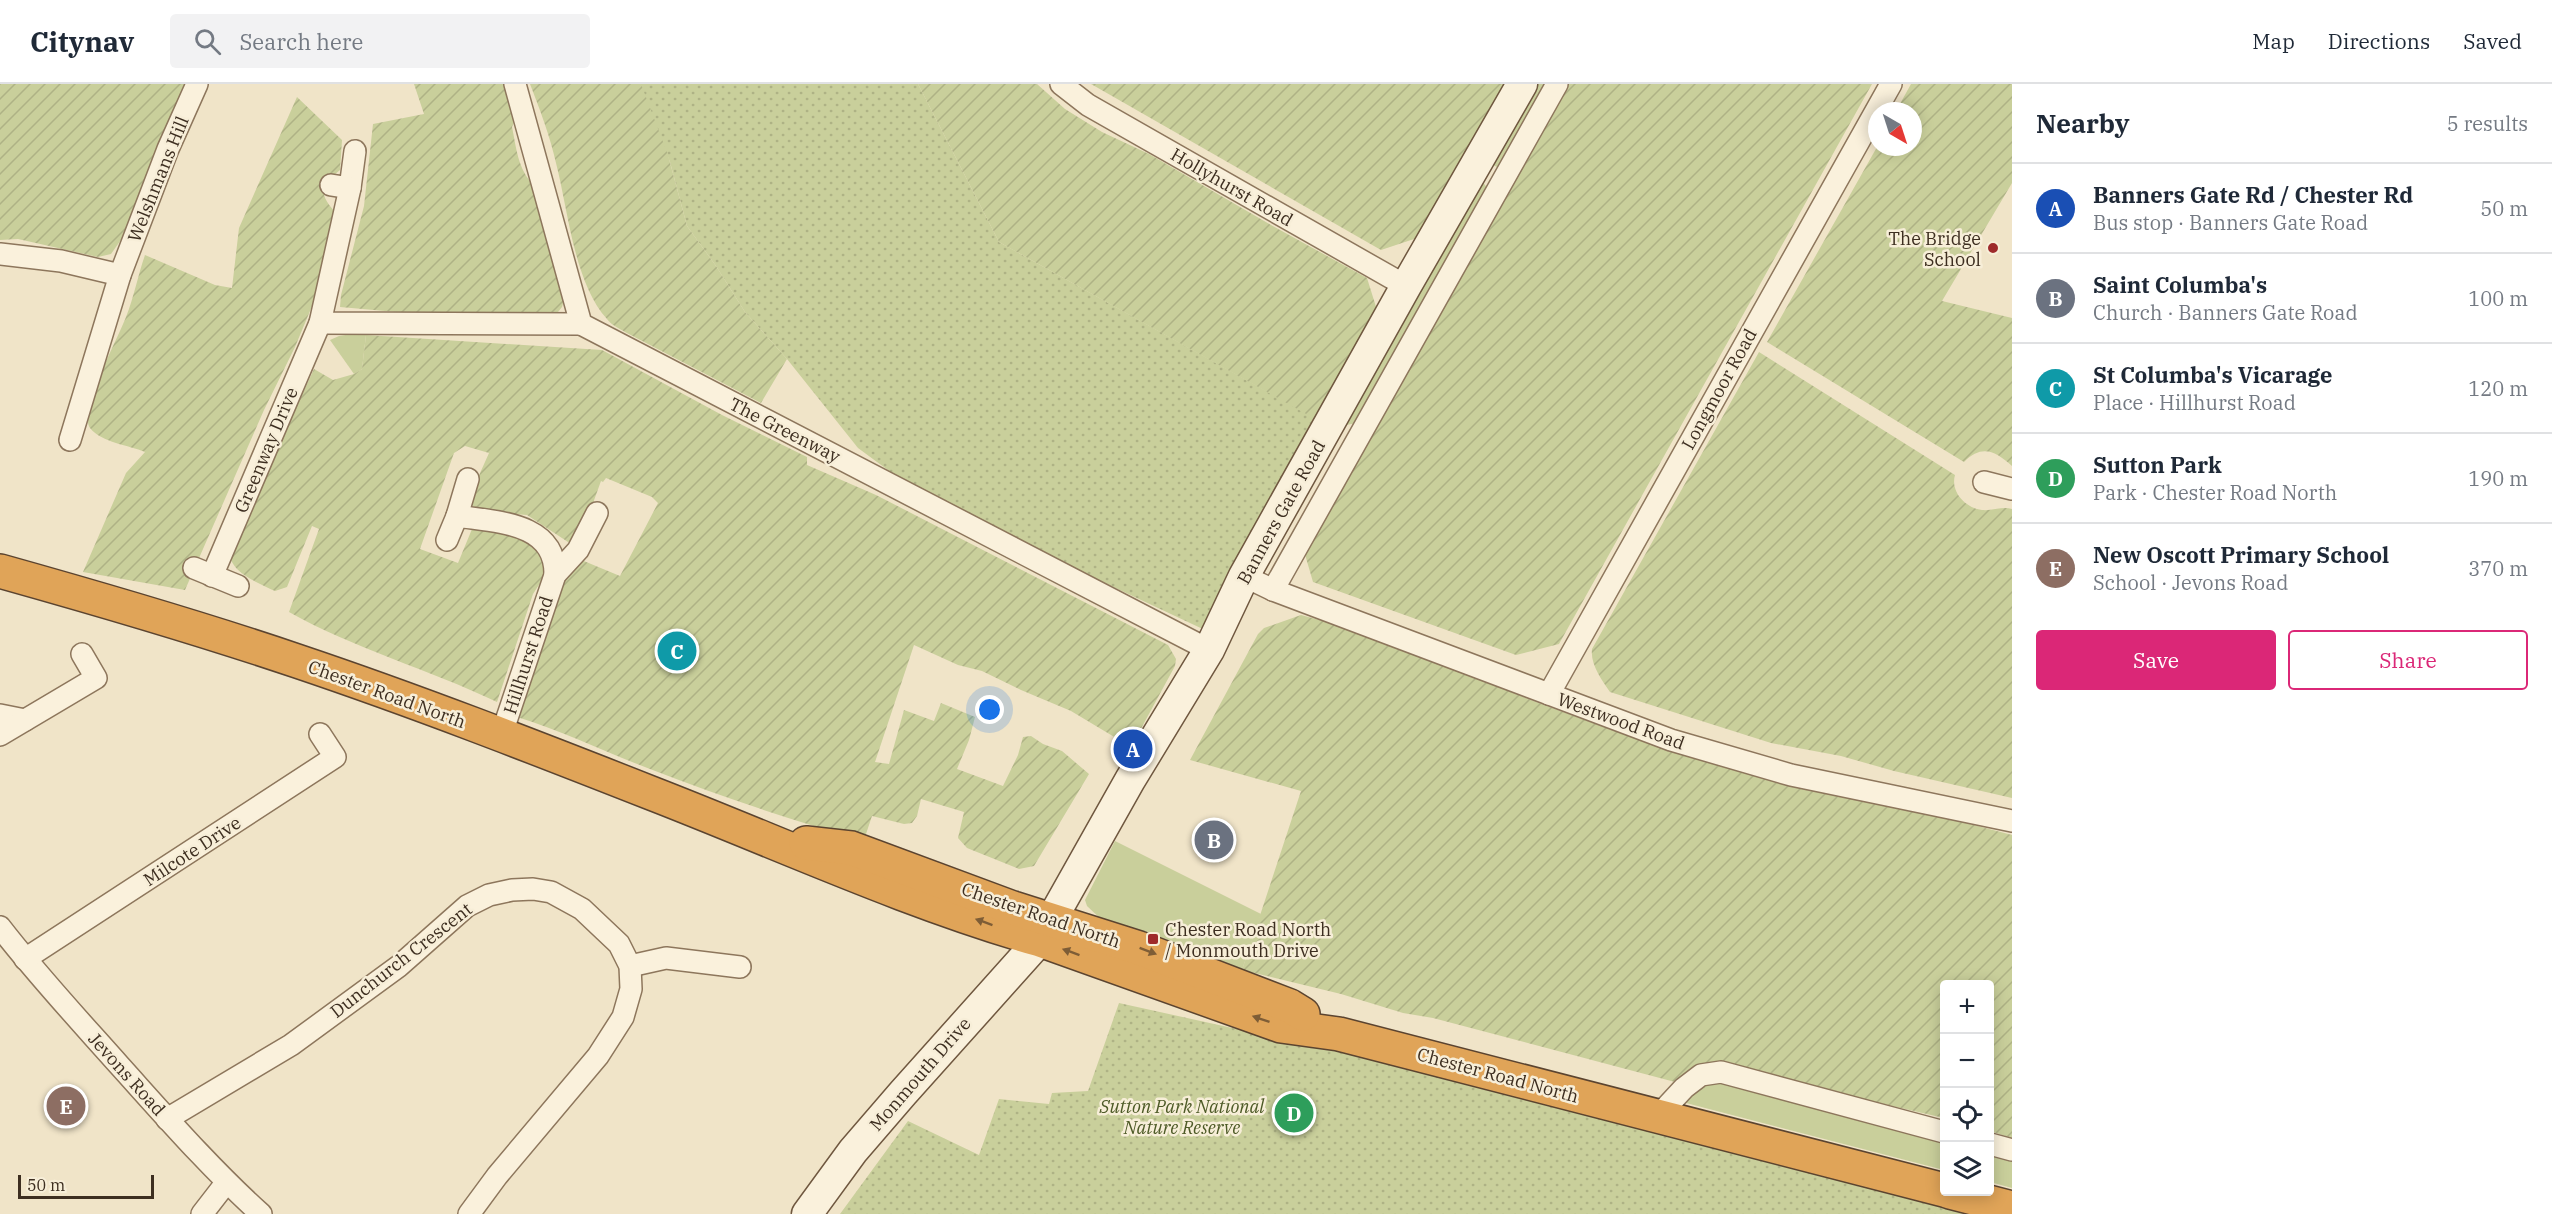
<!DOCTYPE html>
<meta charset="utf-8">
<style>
body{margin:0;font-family:"IBM Plex Serif",serif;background:#f2f2f3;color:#1f2937}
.controls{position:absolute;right:18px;bottom:18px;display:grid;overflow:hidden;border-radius:6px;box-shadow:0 3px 15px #0003}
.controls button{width:54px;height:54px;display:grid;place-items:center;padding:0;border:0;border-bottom:2px solid #e0e1e3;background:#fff;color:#1f2937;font:30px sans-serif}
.compass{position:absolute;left:1868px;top:18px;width:54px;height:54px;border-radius:50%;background:#fff;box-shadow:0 3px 15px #0003;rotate:141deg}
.scale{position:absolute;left:18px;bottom:15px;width:136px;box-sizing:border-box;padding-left:6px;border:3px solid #3d2e20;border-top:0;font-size:16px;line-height:21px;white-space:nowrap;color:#3d2e20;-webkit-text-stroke:4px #f7eed8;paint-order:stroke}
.you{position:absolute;left:990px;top:626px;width:21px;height:21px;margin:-15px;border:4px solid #fff;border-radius:50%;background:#1a73e8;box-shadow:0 0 0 9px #1a73e833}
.badge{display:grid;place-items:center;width:39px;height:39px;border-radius:50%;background:#db2777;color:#fff;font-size:20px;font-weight:700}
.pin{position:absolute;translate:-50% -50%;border:3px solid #fff;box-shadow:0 2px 6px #0006}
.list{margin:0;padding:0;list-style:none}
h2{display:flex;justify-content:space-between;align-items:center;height:78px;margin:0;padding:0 24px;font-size:26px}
h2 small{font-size:20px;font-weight:400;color:#747a83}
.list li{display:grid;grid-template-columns:39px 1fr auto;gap:18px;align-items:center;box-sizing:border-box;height:90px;padding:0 24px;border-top:2px solid #e0e1e3}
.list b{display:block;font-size:22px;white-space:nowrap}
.list p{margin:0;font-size:20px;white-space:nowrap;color:#747a83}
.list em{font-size:20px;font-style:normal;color:#747a83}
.actions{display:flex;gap:12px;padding:18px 24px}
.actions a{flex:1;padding:14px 0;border:2px solid #db2777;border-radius:6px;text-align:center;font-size:21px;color:#db2777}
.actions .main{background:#db2777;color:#fff}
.icon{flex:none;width:33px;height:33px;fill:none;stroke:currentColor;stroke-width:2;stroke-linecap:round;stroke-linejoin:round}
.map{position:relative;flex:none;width:2012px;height:1130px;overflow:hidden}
header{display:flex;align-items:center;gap:36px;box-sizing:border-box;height:84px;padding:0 30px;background:#fff;border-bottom:2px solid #e0e1e3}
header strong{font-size:28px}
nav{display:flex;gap:33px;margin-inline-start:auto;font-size:21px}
.search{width:420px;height:54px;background:#f2f2f3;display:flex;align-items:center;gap:15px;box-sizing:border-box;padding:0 21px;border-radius:6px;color:#747a83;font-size:22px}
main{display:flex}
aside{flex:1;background:#fff}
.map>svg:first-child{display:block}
.grass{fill:#c9cf9b}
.park{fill:url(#park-dots)}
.garden{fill:url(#garden-furrows)}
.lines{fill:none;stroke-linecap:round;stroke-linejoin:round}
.street-casing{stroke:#8d765c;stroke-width:24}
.secondary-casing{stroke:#6f573f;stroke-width:33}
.highway-casing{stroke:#5b4430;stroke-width:36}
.street{stroke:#faf1dc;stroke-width:21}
.secondary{stroke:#faf1dc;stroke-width:30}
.highway{stroke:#e0a458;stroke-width:33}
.oneway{fill:#7e5d36}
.poi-dot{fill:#9e2a2b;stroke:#f7eed8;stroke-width:2}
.labels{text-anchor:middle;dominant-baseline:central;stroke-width:5;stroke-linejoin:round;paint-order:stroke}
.street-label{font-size:18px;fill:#3d2e20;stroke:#f7eed8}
.poi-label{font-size:18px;fill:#3d2e20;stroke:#f7eed8;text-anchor:end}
.park-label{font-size:18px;font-style:italic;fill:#4d5a26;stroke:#f7eed8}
</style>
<header>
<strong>Citynav</strong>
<div class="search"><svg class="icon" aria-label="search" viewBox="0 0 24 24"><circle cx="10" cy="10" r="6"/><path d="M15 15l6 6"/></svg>Search here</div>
<nav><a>Map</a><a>Directions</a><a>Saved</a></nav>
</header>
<main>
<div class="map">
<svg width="2012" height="1130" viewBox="0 0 2012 1130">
<defs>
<pattern id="park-dots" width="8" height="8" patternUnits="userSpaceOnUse" patternTransform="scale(1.5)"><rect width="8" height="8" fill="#c9cf9b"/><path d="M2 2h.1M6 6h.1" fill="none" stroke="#aeb285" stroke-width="1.8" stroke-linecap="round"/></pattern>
<pattern id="garden-furrows" width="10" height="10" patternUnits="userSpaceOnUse" patternTransform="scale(1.5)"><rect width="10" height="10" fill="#c9cf9b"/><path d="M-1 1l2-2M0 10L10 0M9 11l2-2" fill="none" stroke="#aeb285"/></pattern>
</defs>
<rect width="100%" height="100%" fill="#f0e4c8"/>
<!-- grass -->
<g class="grass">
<polygon points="1530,0 1547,0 1499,84 1487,78"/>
<polygon points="1482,97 1488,105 1357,339 1346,341 1341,333"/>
<polygon points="352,250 366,251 362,285 354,290 330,256 339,252"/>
<polygon points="1115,757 1261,830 1242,886 1103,837 1087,822 1085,816"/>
<polygon points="1714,995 1944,1055 1944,1086 1686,1019 1687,1012"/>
<polygon points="1990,1067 2012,1073 2012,1104 1990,1098"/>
</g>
<!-- park -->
<g class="park">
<polygon points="640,0 918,0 999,158 1320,337 1207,547 930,417 858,364 787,275 745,228 716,182 687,142 670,78"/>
<polygon points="1119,919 1491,1001 1973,1130 840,1130 908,1037 979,1071 999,1015 1049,1020 1052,1009 1088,1007"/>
</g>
<!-- garden -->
<g class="garden">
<polygon points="0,0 188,0 123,153 111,170 98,173 18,155 0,156"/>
<path d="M414 0H504L515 36 512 43C516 62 518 86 533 100L564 216 562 223 554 233 419 230 340 223 341 211 364 122 373 40 424 30Z"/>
<path d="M530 0H641L668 71 687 142 716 182 745 228 787 275 761 319 625 248C619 244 611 241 607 235 574 199 568 125 556 79 550 52 540 26 530 0Z"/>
<polygon points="918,0 1037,0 1065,25 1102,48 1149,70 1271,141 1367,194 1377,226 1317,336 999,158"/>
<polygon points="1091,0 1504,0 1417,154 1381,166"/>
<polygon points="1568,0 1872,0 1559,560 1516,571 1313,498 1304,467 1469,180"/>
<path d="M1911 0H2012V99L1942 217 2012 234V382C1995 367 1982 360 1964 378L1767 258 1877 63H1913V27H1896Z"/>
<path d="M297 13 342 56 340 86C319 103 319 110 336 129L325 191 295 263 264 326 185 506 83 488 126 389 145 368C129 361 102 359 90 344 78 328 119 252 126 233 134 213 138 191 145 171L215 201 232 204 239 144Z"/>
<path d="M366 251 602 266 722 331 807 373V381L876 411 1168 561 1176 575 1175 582 1131 663 1071 627 1021 606 982 587 958 581 914 561 875 678 889 680 904 626 934 637 941 619 975 633 969 656 957 685 1003 702 1018 671 1023 653 1031 652 1043 660 1062 667 1089 690 1034 782 1019 785 967 764 958 754 964 728 921 715 917 732 912 739 904 740 872 732 864 756C792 737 720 712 650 685 605 668 563 647 517 633L557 506 579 475 620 492 658 419 652 413 606 394 603 398 601 397 580 455 568 458 527 431 486 428 469 420 468 416 489 369 465 362 454 369 420 465 458 479 472 445 476 443 507 445 547 470 544 493 533 510 497 618C428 585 355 565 289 528L319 445 312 442 287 503 275 507C259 499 227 488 230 466L314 285 333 296 354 290 362 285Z"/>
<path d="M1759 268 1955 391C1950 408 1966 424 1982 426 1993 427 2002 422 2012 425V714L1894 687 1841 672 1771 659 1610 608C1602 596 1590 580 1592 565Z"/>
<polygon points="1301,531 1353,545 1536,618 1656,662 1730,682 1780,699 1951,735 2012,751 2012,1054 1990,1047 1990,900 1944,900 1944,1034 1785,997 1732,979 1709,980 1690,986 1675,998 1622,984 1433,934 1403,929 1341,910 1242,886 1301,707 1190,676 1258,550 1264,544"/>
</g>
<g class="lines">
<!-- street casing -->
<g class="street-casing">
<g id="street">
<polyline points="515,0 581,240 1209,566"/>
<polyline points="1061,0 1088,21 1406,202"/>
<polyline points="331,101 350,104 355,67"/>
<polyline points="350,104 320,239 581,240"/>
<polyline points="0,170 61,177 120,191 168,65 197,0"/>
<polyline points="70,356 120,191"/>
<polyline points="1984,398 2012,405"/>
<polyline points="457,432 468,395"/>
<path d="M447 456 457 432C496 438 556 438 555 491"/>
<polyline points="194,484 238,502"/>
<polyline points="212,492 320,239"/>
<polyline points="1244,492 1273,506 1671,656 1791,691 2012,737"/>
<polyline points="1273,506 1557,0"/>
<polyline points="1549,610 1891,0"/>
<polyline points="0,631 25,636"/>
<polyline points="0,651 96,594 82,570"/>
<polyline points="501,652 555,491 578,466 597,429"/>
<path d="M0 843C37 891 79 936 119 981 165 1032 210 1084 261 1130"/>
<polyline points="25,875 335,673 320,650"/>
<polyline points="630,882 666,874 740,883"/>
<polyline points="1658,1032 1684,1004 1701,991 1721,988 1944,1048"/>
<polyline points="167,1035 291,961 399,882 467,822 489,811 512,806 533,805 551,808 582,825 619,860 630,882 631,905 623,933 598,972 497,1092 469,1130"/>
<polyline points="1990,1060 2012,1066"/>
<polyline points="202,1130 226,1099"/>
</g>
</g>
<!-- secondary casing -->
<g class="secondary-casing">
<polyline id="secondary" points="807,1130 853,1067 903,1009 1040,856 1130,696 1209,566 1244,492 1406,202 1522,0"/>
</g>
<!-- highway casing -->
<g class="highway-casing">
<g id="highway">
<path d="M0 487C100 515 200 544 297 577 416 617 534 663 651 709 780 759 907 818 1040 856L1281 942 1339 950 1944 1106"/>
<polyline points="806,759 851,764 1013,824 1139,864 1290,922 1303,930"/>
<polyline points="1950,1108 2012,1124"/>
</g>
</g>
<!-- street -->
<use href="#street" class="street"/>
<!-- secondary -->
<use href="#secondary" class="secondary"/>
<!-- highway -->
<use href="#highway" class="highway"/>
</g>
<!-- one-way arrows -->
<defs><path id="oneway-solid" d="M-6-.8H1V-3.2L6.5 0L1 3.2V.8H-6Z" transform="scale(1.5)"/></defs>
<g class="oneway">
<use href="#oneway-solid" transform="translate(984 838) rotate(-160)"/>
<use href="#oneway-solid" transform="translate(1148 867) rotate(21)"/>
<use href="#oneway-solid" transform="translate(1071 868) rotate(-160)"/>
<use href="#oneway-solid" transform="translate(1261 935) rotate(-161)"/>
</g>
<!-- markers -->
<g class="poi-dot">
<circle cx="1993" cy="164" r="6"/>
<rect x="1147" y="849" width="12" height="12" rx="3"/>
</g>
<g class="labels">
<!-- street labels -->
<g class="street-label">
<text transform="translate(158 95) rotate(-68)">Welshmans Hill</text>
<text transform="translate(1232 103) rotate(30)">Hollyhurst Road</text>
<text transform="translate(1719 305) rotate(-61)">Longmoor Road</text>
<text transform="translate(785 346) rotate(27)">The Greenway</text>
<text transform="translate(266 366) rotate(-67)">Greenway Drive</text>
<text transform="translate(1281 428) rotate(-61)">Banners Gate Road</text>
<text transform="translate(528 571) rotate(-72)">Hillhurst Road</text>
<text transform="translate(387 610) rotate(20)">Chester Road North</text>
<text transform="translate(1621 637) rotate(20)">Westwood Road</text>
<text transform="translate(192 767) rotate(-33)">Milcote Drive</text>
<text transform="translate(1041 831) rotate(19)">Chester Road North</text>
<text transform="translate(401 876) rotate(-38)">Dunchurch Crescent</text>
<text transform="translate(127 990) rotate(48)">Jevons Road</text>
<text transform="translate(920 990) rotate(-49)">Monmouth Drive</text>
<text transform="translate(1498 991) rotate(15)">Chester Road North</text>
</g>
<!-- poi labels -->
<g class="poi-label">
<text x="1981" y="154">The Bridge<tspan x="1981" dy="21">School</tspan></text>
<text x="1165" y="845" text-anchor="start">Chester Road North<tspan x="1165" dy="21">/ Monmouth Drive</tspan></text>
</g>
<!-- park labels -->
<g class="park-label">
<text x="1182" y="1022">Sutton Park National<tspan x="1182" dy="21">Nature Reserve</tspan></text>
</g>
</g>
</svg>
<div class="controls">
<button>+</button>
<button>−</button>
<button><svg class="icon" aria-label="locate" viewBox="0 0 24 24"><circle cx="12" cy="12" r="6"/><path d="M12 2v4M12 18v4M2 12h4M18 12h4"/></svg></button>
<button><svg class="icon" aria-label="layers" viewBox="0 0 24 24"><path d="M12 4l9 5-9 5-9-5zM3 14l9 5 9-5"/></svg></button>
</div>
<svg class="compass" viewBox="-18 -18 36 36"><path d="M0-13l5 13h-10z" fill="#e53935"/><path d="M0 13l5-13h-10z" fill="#747a83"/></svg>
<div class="scale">50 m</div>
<div class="you"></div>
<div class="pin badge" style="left:1133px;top:665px;background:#1a4fb4">A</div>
<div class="pin badge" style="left:1214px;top:756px;background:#6b7280">B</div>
<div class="pin badge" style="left:677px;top:567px;background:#0f9aa8">C</div>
<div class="pin badge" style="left:1294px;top:1029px;background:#2e9e5b">D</div>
<div class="pin badge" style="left:66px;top:1022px;background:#8d6e63">E</div>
</div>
<aside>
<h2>Nearby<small>5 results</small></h2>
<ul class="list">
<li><span class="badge" style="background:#1a4fb4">A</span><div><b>Banners Gate Rd / Chester Rd</b><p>Bus stop · Banners Gate Road</p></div><em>50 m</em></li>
<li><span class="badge" style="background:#6b7280">B</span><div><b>Saint Columba's</b><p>Church · Banners Gate Road</p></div><em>100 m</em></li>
<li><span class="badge" style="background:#0f9aa8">C</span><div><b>St Columba's Vicarage</b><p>Place · Hillhurst Road</p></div><em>120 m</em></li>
<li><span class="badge" style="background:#2e9e5b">D</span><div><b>Sutton Park</b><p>Park · Chester Road North</p></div><em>190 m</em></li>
<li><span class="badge" style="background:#8d6e63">E</span><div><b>New Oscott Primary School</b><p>School · Jevons Road</p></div><em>370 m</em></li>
</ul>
<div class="actions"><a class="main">Save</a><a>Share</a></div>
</aside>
</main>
